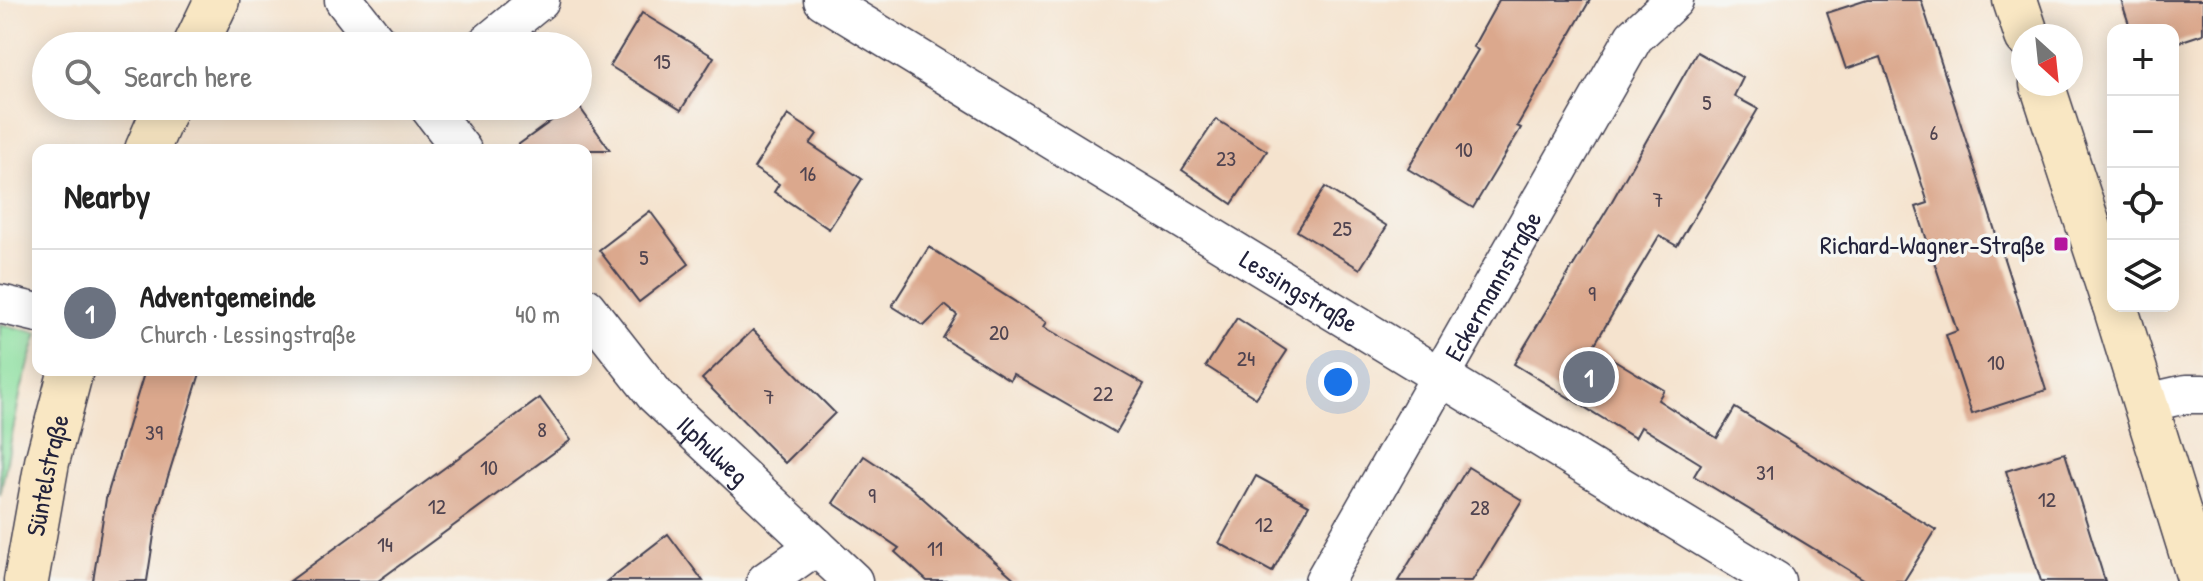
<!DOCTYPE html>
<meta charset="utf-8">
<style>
body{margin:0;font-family:"Patrick Hand",sans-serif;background:#f2f2f2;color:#222}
.controls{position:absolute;right:24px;top:24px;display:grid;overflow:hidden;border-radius:16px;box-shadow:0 4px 20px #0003}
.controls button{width:72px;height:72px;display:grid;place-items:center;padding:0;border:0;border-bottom:2px solid #e0e0e0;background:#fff;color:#222;font:40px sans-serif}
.compass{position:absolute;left:2011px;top:24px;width:72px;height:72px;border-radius:50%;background:#fff;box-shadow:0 4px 20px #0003;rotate:153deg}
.you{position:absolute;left:1338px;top:382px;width:28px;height:28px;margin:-20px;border:6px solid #fff;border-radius:50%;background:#1a73e8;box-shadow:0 0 0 12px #1a73e833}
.badge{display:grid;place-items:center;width:52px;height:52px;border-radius:50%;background:#b5179e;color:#fff;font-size:26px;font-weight:700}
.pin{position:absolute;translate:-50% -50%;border:4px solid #fff;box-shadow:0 2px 8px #0006}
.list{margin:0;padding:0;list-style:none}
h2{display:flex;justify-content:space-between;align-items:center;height:104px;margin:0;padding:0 32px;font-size:34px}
h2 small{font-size:26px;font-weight:400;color:#767676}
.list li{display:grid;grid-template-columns:52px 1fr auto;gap:24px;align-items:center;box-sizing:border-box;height:128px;padding:0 32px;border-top:2px solid #e0e0e0}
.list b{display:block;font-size:30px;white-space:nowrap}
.list p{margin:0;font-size:26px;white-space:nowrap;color:#767676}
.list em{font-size:26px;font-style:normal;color:#767676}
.icon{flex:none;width:44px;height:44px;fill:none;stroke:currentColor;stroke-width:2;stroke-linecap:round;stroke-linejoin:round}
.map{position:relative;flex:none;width:2203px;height:581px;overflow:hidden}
.search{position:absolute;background:#fff;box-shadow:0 4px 20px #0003;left:32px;top:32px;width:560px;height:88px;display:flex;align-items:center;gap:20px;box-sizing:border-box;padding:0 28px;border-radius:44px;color:#767676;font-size:30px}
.panel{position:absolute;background:#fff;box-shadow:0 4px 20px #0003;left:32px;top:144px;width:560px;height:232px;border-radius:16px}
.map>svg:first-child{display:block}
.green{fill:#8de0a0;stroke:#58816e;stroke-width:2}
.building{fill:#dba88d}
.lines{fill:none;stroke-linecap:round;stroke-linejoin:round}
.street-casing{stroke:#423f51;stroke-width:41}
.secondary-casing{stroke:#423f51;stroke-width:47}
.street{stroke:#fff;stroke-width:38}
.secondary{stroke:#f9e7c3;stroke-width:44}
.poi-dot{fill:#b5179e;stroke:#f6f6f2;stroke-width:3}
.labels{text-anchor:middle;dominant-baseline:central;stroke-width:7;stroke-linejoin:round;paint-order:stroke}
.number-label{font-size:22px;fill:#504450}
.poi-label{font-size:26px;fill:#22223b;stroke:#f6f6f2;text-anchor:end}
.street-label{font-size:26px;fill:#22223b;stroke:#f6f6f2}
</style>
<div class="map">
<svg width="2203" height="581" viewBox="0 0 2203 581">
<rect width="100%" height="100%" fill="#f6f6f2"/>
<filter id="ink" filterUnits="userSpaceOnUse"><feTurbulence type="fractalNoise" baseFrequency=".0125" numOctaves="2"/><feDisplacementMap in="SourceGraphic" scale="16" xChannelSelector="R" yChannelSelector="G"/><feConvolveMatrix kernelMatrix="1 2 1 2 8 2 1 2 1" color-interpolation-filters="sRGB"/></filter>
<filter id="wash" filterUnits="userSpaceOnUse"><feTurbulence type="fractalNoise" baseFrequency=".006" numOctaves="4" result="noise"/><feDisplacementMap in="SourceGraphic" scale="32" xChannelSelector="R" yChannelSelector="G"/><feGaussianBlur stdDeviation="1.8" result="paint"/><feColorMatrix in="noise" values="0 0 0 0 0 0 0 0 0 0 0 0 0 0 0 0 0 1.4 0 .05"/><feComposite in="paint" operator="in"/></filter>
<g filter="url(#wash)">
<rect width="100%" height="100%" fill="#f5e3ce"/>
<!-- green -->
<polygon class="green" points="0,324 38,333 21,390 0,495"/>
<g id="blocks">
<!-- building -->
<g class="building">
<polygon points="1499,0 1590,0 1517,126 1521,128 1473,208 1408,169 1478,50 1473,47"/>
<polygon points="1867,0 1921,0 2046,390 1972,414 1946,335 1957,331 1916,207 1928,203 1881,57 1846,69 1827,13"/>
<polygon points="2121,0 2203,0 2203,34 2173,44 2173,30 2131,30"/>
<polygon points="642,13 714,57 681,110 610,66"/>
<polygon points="1697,52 1743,78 1734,96 1758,109 1677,246 1659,236 1593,347 1664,390 1658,400 1717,438 1735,408 1936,530 1904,581 1867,581 1694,476 1701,464 1641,427 1635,438 1514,364 1608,208"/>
<polygon points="578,105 610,150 511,150 572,106"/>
<polygon points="788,115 817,134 810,144 862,179 829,229 774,192 779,184 754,168"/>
<polygon points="1216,119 1267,151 1232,204 1182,170"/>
<polygon points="1325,187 1387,226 1360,269 1297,231"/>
<polygon points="650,211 689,264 639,302 599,250"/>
<polygon points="929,247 1047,322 1044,327 1144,384 1116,433 1013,374 1010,380 943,338 957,315 945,305 924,326 892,306"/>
<polygon points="1237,318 1287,351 1256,398 1206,366"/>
<polygon points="753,330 835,413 785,463 702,379"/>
<polygon points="145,370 201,370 158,509 147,581 93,581 106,499"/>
<polygon points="540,398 571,440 378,581 290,581"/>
<polygon points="2065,453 2105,581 2041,581 2006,471"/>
<polygon points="864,456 909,486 1017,581 927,581 895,552 899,548 833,503"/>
<polygon points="1468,467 1522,500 1472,581 1398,581"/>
<polygon points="1256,476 1309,505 1272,572 1219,543"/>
<polygon points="668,534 703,581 607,581"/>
</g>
</g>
</g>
<g filter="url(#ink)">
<use href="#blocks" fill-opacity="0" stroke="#423f51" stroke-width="2"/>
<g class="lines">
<!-- street casing -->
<g class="street-casing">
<g id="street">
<polyline points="344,0 380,46"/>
<path id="s1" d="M823 0 1776 581"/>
<polyline points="484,46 540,0"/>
<polyline points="428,106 462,150"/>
<polyline points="0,304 38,313"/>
<path id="s2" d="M586 307 655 395 853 581"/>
<polyline points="2146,403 2186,394 2203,394"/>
<polyline points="766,581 816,546"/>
<path id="s3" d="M1324 581 1634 37 1674 0"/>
</g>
</g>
<!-- secondary casing -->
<g class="secondary-casing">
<g id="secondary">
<polyline points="2015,0 2027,36"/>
<polyline points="195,46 217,0"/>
<polyline points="2042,84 2113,301"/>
<polyline points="147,150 166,106"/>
<polyline points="2115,306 2200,581"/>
<path id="s4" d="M26 581 47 462 71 370"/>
</g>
</g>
<!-- street -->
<use href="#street" class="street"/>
<!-- secondary -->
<use href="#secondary" class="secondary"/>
</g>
</g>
<!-- markers -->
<rect class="poi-dot" x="2053" y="236" width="16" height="16" rx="4"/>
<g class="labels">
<!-- number labels -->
<g class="number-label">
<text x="662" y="61">15</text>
<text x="1707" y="102">5</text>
<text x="1934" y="132">6</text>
<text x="1464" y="149">10</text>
<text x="1226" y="158">23</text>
<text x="808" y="173">16</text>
<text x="1658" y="199">7</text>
<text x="1342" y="228">25</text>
<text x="644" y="257">5</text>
<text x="1592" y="293">9</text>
<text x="999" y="332">20</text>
<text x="1246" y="358">24</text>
<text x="1996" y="362">10</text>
<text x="1103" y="393">22</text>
<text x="769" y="396">7</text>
<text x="542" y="429">8</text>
<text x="154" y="432">39</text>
<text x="489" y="467">10</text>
<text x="1765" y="472">31</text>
<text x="872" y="495">9</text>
<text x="2047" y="499">12</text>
<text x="437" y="506">12</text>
<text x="1480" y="507">28</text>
<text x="1264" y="524">12</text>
<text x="385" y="544">14</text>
<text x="935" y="548">11</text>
</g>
<!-- poi labels -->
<g class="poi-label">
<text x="2045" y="244">Richard-Wagner-Straße</text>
</g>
<!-- street labels -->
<g class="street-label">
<text stroke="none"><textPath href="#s3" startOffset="340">Eckermannstraße</textPath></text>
<text stroke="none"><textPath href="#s1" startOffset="558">Lessingstraße</textPath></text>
<text stroke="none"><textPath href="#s2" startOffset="192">Ilphulweg</textPath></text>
<text stroke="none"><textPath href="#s4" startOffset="108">Süntelstraße</textPath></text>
</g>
</g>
</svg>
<div class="controls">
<button>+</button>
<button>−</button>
<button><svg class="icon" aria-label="locate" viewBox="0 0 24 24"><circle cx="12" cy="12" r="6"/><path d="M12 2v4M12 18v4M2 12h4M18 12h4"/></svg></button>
<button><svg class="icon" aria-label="layers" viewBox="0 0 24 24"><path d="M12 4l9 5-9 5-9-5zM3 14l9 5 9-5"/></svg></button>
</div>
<svg class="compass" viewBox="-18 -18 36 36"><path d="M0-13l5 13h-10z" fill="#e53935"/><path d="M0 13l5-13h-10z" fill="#767676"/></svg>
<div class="you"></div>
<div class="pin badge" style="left:1589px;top:377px;background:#6b7280">1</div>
<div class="search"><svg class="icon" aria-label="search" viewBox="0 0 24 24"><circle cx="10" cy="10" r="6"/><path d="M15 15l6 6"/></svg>Search here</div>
<section class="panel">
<h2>Nearby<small></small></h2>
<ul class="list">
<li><span class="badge" style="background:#6b7280">1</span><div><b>Adventgemeinde</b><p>Church · Lessingstraße</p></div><em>40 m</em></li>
</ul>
</section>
</div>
